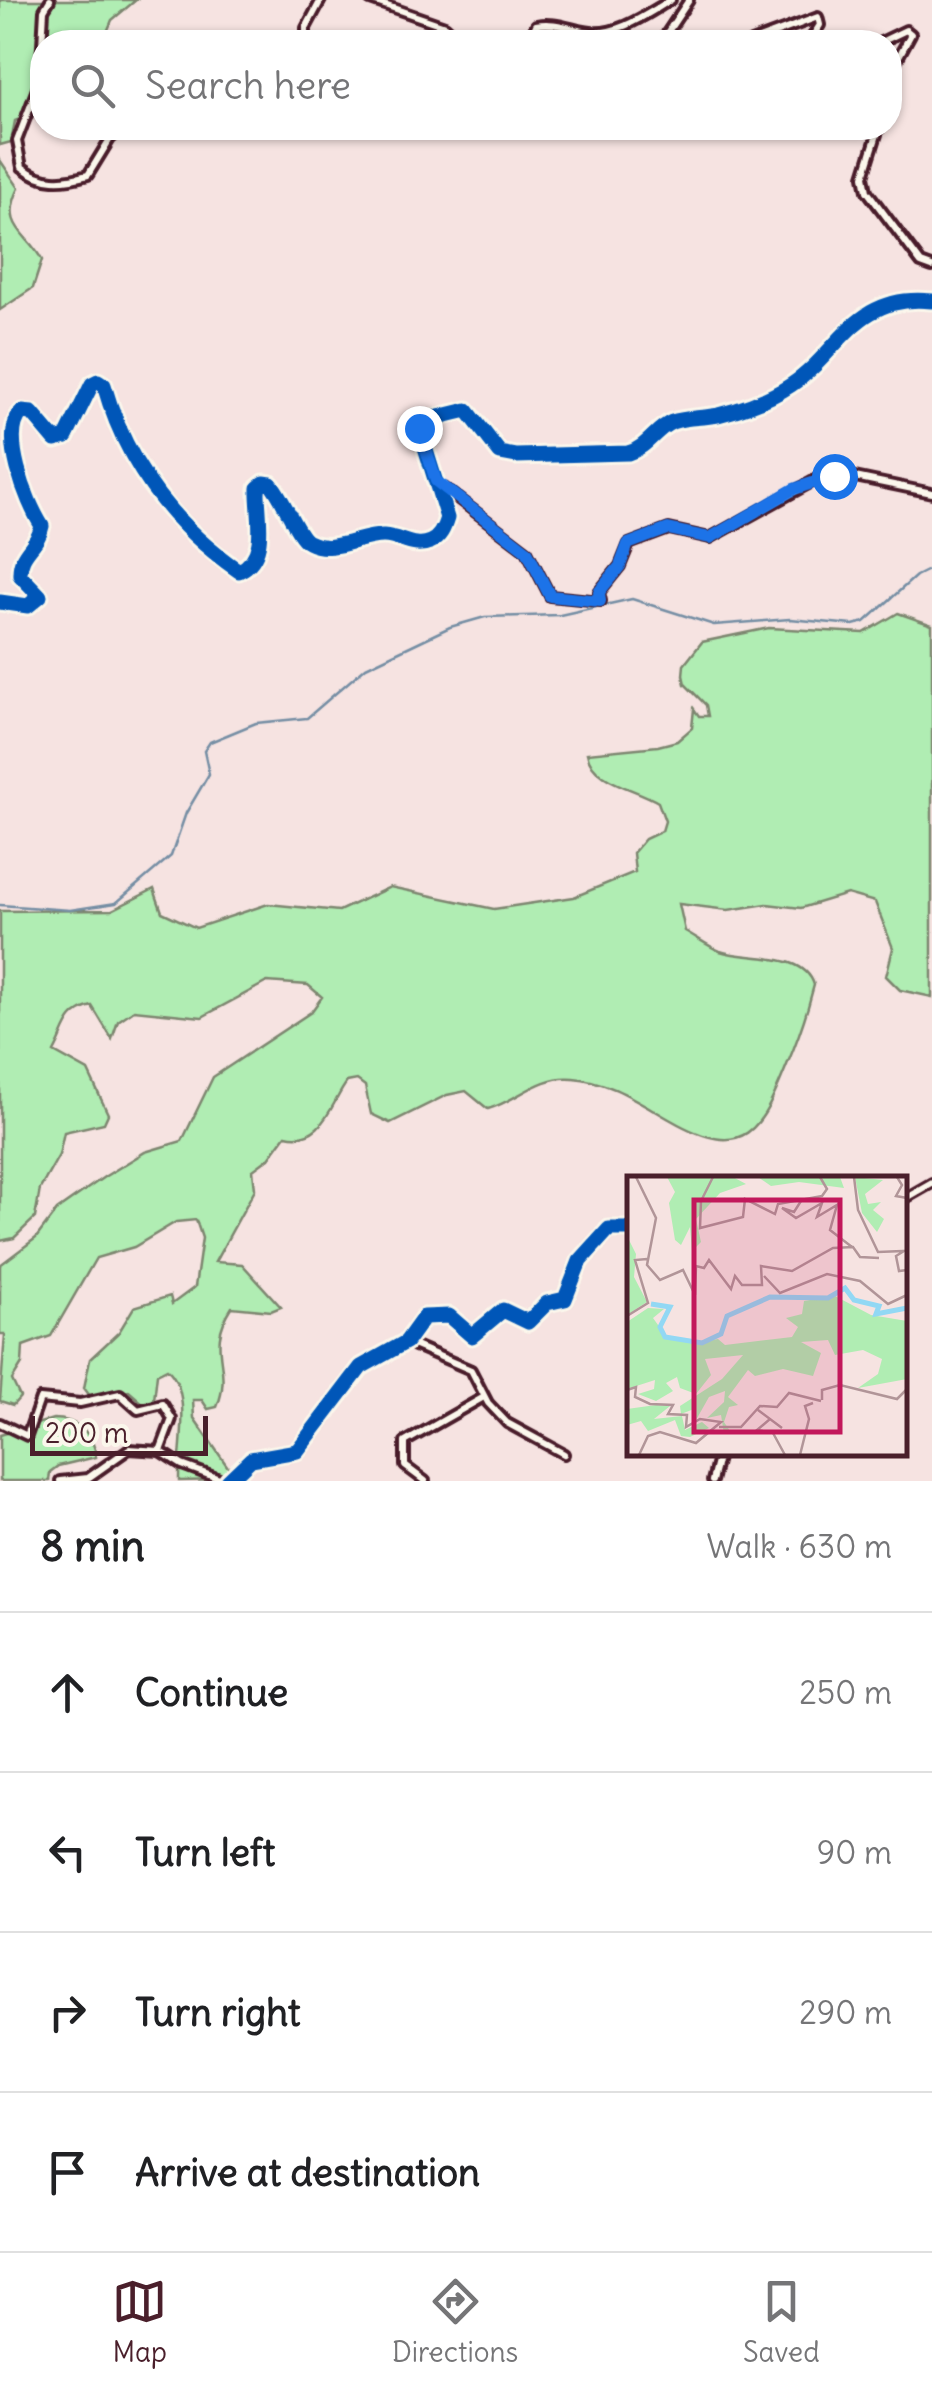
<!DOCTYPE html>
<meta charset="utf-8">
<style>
body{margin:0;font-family:Delius,sans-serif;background:#f6f6f6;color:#202124}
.scale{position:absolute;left:30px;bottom:25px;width:178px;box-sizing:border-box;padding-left:10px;border:5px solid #4a1f2b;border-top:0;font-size:28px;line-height:35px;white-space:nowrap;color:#4a1f2b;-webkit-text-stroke:8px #fbf7ec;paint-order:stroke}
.stop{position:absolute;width:30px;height:30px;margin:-22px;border:8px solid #1a73e8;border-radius:50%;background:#fff}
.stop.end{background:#1a73e8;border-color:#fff;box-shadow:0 2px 10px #0008}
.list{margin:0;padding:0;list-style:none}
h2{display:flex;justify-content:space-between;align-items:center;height:130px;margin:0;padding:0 40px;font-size:42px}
h2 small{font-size:32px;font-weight:400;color:#757577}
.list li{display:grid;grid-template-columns:65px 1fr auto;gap:30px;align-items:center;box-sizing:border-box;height:160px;padding:0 40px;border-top:2px solid #e0e0e0}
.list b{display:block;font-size:38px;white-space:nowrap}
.list em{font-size:32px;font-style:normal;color:#757577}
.icon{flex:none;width:55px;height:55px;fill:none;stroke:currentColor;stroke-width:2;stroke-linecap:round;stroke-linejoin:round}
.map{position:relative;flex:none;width:932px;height:1481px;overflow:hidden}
.search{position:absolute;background:#fff;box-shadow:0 2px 8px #0004;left:30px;right:30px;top:30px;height:110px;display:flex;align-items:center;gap:25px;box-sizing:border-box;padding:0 35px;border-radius:40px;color:#757577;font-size:38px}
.sheet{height:770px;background:#fff}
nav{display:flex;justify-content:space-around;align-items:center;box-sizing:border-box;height:140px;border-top:2px solid #e0e0e0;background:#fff;font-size:28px;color:#757577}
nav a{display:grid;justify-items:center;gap:5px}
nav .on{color:#4a1f2b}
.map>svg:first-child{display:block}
.green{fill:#b0edb3;stroke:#7d866f;stroke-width:2.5}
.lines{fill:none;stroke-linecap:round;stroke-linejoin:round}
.stream{stroke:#758ea4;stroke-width:2.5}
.minor-casing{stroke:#4a1f2b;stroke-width:14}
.minor{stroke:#fbf7ec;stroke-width:6}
.cycleway-casing{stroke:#fbf7ec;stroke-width:21}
.cycleway{stroke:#0057b8;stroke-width:15}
.route{stroke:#1a73e8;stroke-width:12}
.inset-river{fill:none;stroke:#92d8f4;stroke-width:5}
.inset-road{fill:none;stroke:#b19598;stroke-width:2.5}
.view{fill:#c2185b;fill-opacity:0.15;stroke:#c2185b;stroke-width:5}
.inset-edge{fill:none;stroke:#4a1f2b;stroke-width:5}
</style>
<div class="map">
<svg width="932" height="1481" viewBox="0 0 932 1481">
<rect width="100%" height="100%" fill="#f6e3e1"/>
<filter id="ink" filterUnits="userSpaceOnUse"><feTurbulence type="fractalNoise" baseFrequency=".01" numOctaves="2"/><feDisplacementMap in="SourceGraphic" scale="20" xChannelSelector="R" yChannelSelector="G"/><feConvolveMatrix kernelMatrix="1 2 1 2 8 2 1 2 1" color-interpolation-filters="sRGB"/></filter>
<g filter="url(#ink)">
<!-- green -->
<g class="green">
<polygon points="0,0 136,0 112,20 103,42 42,42 42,110 15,121 11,142 0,145"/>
<path d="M0 160 19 188C0 227 27 232 42 260L33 288 0 310Z"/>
<path d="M898 613 932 625V997L900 990 886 976 893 948 875 902 847 894 801 908 767 904 728 910 679 904 685 931C696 937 708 946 720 951 748 961 804 951 814 985 807 1013 798 1039 787 1065 761 1129 746 1163 671 1120 639 1102 610 1081 573 1078 539 1075 517 1101 488 1109L466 1091 447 1095 390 1123 371 1114 365 1086 357 1080 347 1082C331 1103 323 1144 286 1135L269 1158 253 1170 255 1189 215 1262 242 1264 281 1307 271 1311 232 1307C204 1350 234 1365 217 1407L208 1409 202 1400H193L194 1418 232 1473 226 1480 179 1481C178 1448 193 1391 167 1369L157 1374 154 1400 145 1405 129 1391 90 1396 84 1388 90 1359 119 1332 134 1307 170 1296 172 1304 195 1287 202 1238 196 1220 176 1222 134 1247 96 1258 51 1336 23 1346 22 1364 12 1380 20 1397 13 1405 0 1401 5 1334H0V1265L36 1238 57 1210 104 1177 145 1152 182 1141 213 1077 311 1012 322 997 308 985 267 982 202 1017 134 1010 118 1021 112 1039 92 1006C65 1013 67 1029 54 1052L88 1071 108 1114 104 1123 64 1132 59 1155 40 1189 35 1218 14 1238 0 1241V911L112 910 154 889 162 912 196 928 268 904 339 911 390 887 494 909 574 897 635 872 633 853 645 839 662 831 665 821 658 802C635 788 592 782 587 753L658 746 677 741 692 728 694 709 699 716H708L706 705 685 684 683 675 684 665 702 642 769 628 864 633Z"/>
<path d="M53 1419C76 1419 94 1432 96 1457L58 1466 50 1472 49 1481H0V1435Z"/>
</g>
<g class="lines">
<!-- stream -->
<polyline class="stream" points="0,905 70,910 116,903 171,856 186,813 209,774 204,751 210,742 256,723 307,718 366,667 450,627 485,617 560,615 632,599 714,625 790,619 853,625 865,622 916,576 932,568"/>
<!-- minor casing -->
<g class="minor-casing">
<g id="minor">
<path d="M50 0 44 10 40 81 17 141 22 167C43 184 63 182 88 175L110 139 123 128"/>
<polyline points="370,0 445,26 462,42"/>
<polyline points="306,42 306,28 321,0"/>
<path d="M529 42 536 25C555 21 572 30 591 32 619 35 648 13 671 0"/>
<polyline points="661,42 689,0"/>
<polyline points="751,42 818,17 820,25 809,42"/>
<polyline points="881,42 906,30 911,34 892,69 890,104"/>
<polyline points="218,128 230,128"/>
<polyline points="879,128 864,176 867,191 921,263 932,267"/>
<polyline points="436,482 527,551 550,596 601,601 599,592 620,566 629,544 669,529 710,538 819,478 850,476 932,493"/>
<path d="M0 602 28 606 40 596 20 575C19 551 38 547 42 526 26 501 0 434 22 412L32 413 55 440 66 437 92 384 98 381 104 385C126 464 172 525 239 571 270 557 257 515 258 488L264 483 271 484C283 497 297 537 308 542 333 555 360 535 384 536 401 537 413 549 430 542 440 538 444 528 447 518L419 428 426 420 467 410 500 453 516 456 628 453C648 447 655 429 672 422 686 417 704 418 718 415 742 409 770 399 791 385 839 354 855 292 932 301"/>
<polyline points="904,1199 932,1183"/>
<polyline points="406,1342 471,1370 488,1403 507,1423 564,1454"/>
<polyline points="0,1423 27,1436 40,1399 80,1403 120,1394 138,1410 163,1404 172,1419 160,1451 129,1449 88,1478 60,1481"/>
<polyline points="160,1451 182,1465 225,1481"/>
<polyline points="228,1481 251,1459 297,1451 361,1367 406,1342 424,1317 449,1316 472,1336 503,1310 528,1322 547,1303 565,1299 580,1261 609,1229 630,1229"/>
<polyline points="425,1481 405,1466 405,1442 484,1397"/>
<polyline points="712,1481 719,1454"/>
</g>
</g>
<!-- minor -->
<use href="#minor" class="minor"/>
<!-- cycleway casing -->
<g class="cycleway-casing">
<g id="cycleway">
<path d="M0 602 28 606 40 596 20 575C19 551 38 547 42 526 26 501 0 434 22 412L32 413 55 440 66 437 92 384 98 381 104 385C126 464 172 525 239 571 270 557 257 515 258 488L264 483 271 484C283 497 297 537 308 542 333 555 360 535 384 536 401 537 413 549 430 542 440 538 444 528 447 518L419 428 426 420 467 410 500 453 516 456 628 453C648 447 655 429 672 422 686 417 704 418 718 415 742 409 770 399 791 385 839 354 855 292 932 301"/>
<polyline points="228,1481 251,1459 297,1451 361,1367 406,1342 424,1317 449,1316 472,1336 503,1310 528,1322 547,1303 565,1299 580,1261 609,1229 630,1229"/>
</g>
</g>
<!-- cycleway -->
<use href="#cycleway" class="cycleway"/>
</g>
</g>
<g class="lines" filter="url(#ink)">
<!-- route -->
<polyline class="route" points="419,428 436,481 527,551 550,596 600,601 599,592 620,566 628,544 668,529 710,538 794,489 834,476"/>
</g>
<!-- overview -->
<g transform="translate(627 1176)">
<rect width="280" height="280" fill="#f6e3e1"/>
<path d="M40 1H106L119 8 93 17 69 43 74 66 65 75 63 51 54 69 48 64 42 27 48 16ZM131 1H213L217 12 172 6 144 10ZM228 1 256 4 238 18 241 28 254 26 246 34 257 43 250 56 235 37ZM0 60 9 78 7 101 20 126 0 139ZM208 120 244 139 280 145V203L231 212 251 198 255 183 236 174 208 179 201 164 174 166 194 177 186 200 156 193 128 200 121 194 101 221 111 229 102 231 97 246 103 255 97 258 94 239 80 242 97 226 98 215 82 221 69 244 67 233 54 238 53 230 95 203 116 179 78 183 84 199 69 218 53 212 50 201 39 207 46 215 29 225 11 218 27 213 28 204 0 213V146L21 132 37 133 26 142 39 160 70 167 91 163 98 169 165 161 171 151 159 142 175 138 177 125ZM29 229 43 230 27 243 55 240 58 254 75 246 82 252 63 261 54 260 48 244 21 255 14 245 0 249V233Z" fill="#b0edb3"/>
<path class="inset-river" d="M24 128 43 131 33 151 38 161 75 167 94 158 100 140 143 121 201 122 218 112 227 124 252 130 249 138 280 132"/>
<path class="inset-road" d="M9 1 29 42 20 89 33 104 56 94 68 119 69 90 77 92 82 84 104 113 108 100 115 109H135L134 90 165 95 206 72 226 71 233 81 252 82M86 1 74 25 73 52 116 41 118 23 148 38 151 28 195 20 200 13 193 1M227 1 231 34 251 76 277 75 269 80 272 95 280 94M270 1 275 9 269 20 280 22M174 25 167 36 155 32 169 42 195 27 190 41 210 29 203 54 225 71M137 100 153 117 200 98 233 105 261 128 280 119M0 140 21 127 8 84 20 83M0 214 9 211 8 221 23 228 46 229 41 238 60 239 59 251 73 243 94 246 69 267 33 256 21 260 12 279M195 224V214L213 209 270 223 280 213M131 234 155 252M143 243 130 254 146 257 158 279M92 251H114L133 230 150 231 162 217 194 225M173 279 182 243 178 230 186 227"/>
<path class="view" d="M67 24H213V256H67Z"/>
<rect width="280" height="280" class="inset-edge"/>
</g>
</svg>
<div class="scale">200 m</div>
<div class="stop" style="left:834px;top:476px"></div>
<div class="stop end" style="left:419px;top:428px"></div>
<div class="search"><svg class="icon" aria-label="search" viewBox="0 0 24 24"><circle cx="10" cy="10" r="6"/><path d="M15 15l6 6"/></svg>Search here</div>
</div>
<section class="sheet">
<h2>8 min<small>Walk · 630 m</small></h2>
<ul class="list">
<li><svg class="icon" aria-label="ahead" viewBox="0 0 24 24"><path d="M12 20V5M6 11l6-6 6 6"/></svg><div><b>Continue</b></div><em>250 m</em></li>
<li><svg class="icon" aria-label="left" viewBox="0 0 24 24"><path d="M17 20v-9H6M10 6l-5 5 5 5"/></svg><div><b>Turn left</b></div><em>90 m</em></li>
<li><svg class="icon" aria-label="right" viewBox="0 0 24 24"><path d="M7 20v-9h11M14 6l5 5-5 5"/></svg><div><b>Turn right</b></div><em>290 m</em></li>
<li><svg class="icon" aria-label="arrive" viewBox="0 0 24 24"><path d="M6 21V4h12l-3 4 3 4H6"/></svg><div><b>Arrive at destination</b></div></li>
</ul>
</section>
<nav>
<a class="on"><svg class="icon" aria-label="map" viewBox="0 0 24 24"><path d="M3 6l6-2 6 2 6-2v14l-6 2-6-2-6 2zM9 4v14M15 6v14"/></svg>Map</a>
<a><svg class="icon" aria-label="directions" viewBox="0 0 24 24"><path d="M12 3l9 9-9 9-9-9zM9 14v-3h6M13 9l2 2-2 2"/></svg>Directions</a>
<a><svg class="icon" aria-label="saved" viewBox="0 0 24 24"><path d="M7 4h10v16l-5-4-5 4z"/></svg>Saved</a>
</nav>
